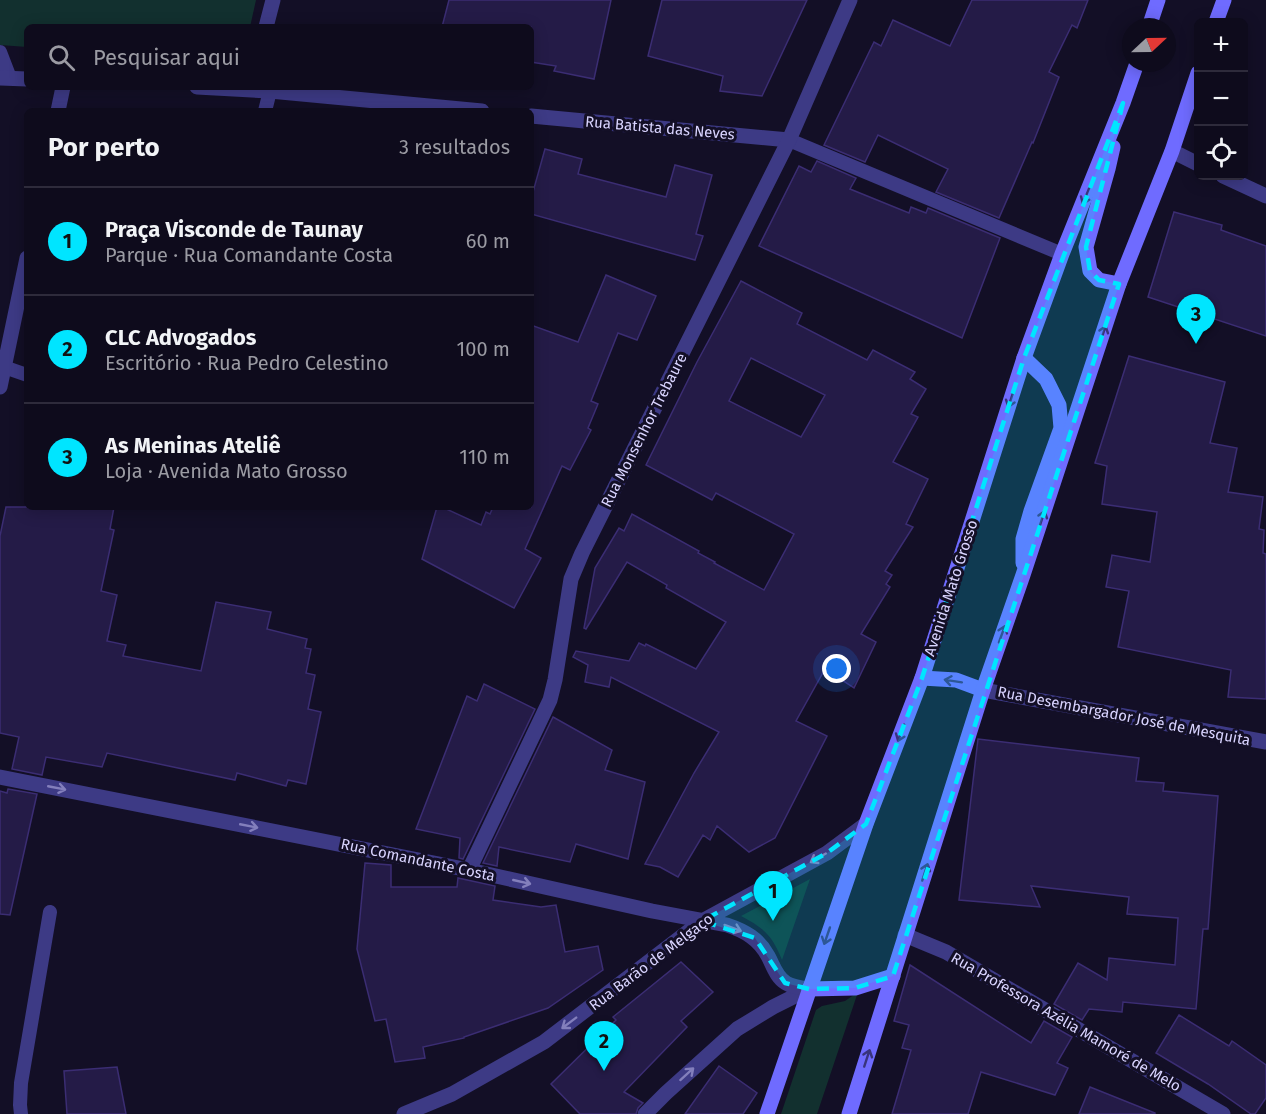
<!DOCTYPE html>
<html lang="pt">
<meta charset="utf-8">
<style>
body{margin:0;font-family:"Fira Sans",sans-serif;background:#1c1929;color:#f1f3f6}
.controls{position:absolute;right:18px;top:18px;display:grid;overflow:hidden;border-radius:9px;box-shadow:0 3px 15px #0003}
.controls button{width:54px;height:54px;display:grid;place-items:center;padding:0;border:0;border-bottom:2px solid #2e2b3b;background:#0e0b1c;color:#f1f3f6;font:30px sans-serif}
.compass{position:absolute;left:1122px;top:18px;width:54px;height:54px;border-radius:50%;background:#0e0b1c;box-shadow:0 3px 15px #0003;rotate:68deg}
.you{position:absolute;left:837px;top:669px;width:21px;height:21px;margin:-15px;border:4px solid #fff;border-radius:50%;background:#1a73e8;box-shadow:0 0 0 9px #1a73e833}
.badge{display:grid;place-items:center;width:39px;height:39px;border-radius:50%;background:#00e5ff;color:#111;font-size:20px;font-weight:700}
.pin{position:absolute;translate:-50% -50px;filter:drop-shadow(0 2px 3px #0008)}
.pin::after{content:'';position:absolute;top:32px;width:21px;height:18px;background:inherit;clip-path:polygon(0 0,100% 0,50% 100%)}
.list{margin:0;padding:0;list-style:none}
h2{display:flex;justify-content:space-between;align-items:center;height:78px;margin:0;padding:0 24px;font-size:26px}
h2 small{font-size:20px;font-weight:400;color:#9b9ba3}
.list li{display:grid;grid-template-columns:39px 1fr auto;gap:18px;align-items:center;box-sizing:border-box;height:108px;padding:0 24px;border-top:2px solid #2e2b3b}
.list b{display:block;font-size:22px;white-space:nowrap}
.list p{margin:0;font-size:20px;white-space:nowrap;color:#9b9ba3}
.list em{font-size:20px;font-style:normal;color:#9b9ba3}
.icon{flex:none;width:33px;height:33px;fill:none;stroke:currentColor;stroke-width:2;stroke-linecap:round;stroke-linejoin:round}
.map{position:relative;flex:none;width:1266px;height:1114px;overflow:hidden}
.search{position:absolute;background:#0e0b1c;box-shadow:0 3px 15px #0003;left:24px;top:24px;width:510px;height:66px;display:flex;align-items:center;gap:15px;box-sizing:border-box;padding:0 21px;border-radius:9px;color:#9b9ba3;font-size:22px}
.panel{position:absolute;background:#0e0b1c;box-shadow:0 3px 15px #0003;left:24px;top:108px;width:510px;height:402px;border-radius:9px}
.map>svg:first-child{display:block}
.green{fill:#12302f}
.building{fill:#241b47;stroke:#3b2d73;stroke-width:1.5;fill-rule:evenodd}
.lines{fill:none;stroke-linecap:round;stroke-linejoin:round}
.service{stroke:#3d3a85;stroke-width:14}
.minor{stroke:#3d3a85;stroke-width:15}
.tertiary{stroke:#3d3a85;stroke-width:15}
.secondary{stroke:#6f6bff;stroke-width:15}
.oneway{stroke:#38347d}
.oneway2{stroke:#837fbc}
.marked{fill:#00e5ff;fill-opacity:0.2;stroke:#00e5ff;stroke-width:4.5;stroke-dasharray:12 8;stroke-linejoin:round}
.labels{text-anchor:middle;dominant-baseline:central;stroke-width:6;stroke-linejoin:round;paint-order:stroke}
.street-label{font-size:15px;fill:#d9d4ff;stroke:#130f26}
</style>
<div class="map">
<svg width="1266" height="1114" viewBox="0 0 1266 1114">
<rect width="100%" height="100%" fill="#130f26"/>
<!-- green -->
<g class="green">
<polygon points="0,0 256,0 250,27 27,27 27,47 0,45"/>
<path d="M810 879 782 960C772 935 765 929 741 916Z"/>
<polygon points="858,992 817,1114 781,1114 816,1010 822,1006 845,1001"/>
</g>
<!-- building -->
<g class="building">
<polygon points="449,0 611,0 594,79 554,71 556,66 531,62 531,27 442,27"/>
<polygon points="662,0 807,0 762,96 720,91 723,76 648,56"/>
<polygon points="972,0 1088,0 1077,28 1072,25 1049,72 1059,77 1033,143 1032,142 999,218 936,192 948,169 878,135 865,162 824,145 874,42 881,46 893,20 950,46"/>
<polygon points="545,149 582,159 578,174 666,197 675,165 712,175 696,234 703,236 695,260 531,214 531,199"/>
<polygon points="817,161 856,178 850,189 909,213 911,207 926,213 928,208 1000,238 962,338 759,246 799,166 811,172"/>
<polygon points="1174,212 1222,225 1221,230 1266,246 1266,336 1148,297"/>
<polygon points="606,275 656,296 637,340 618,333 591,401 598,404 588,428 591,430 570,470 562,466 525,549 541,558 514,608 422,559 437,507 442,507 481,525 486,512 490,514 493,507 531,507 531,325 578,342"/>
<path d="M741 281 802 313 797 324 867 360 873 350 915 372 910 379 926 389 911 414 918 417 893 462 928 479 906 524 913 527 885 571 892 575 886 584 890 587 861 634 876 642 854 688 825 669 796 721 827 736 775 838 749 852 717 826 710 840 703 835 678 877 660 867 645 864 694 773 719 732 611 677 609 687 585 682 588 665 573 657 576 651 629 661 639 643 645 646 646 644 696 669 726 622 666 588 667 585 627 562 586 629 584 628 595 568 619 528 624 531 632 514 699 551 698 553 715 562 714 563 764 590 794 534 716 493 712 500 646 465 697 362ZM751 358 825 395 801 437 729 401Z"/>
<polygon points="1129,356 1225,382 1210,443 1237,448 1228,492 1263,497 1259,529 1264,530 1263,553 1266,554 1266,699 1228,697 1231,670 1118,647 1129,591 1106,587 1112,555 1150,562 1157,512 1102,504 1107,466 1095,463"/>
<polygon points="6,507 114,507 110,529 114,530 101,591 117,595 107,641 126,645 123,656 201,671 216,602 271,612 267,629 307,639 305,648 311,649 306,673 315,675 308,709 321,712 306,784 288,780 286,786 237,773 235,780 107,753 102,767 46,757 42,775 12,769 19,737 0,733 0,536"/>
<polygon points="484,684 535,709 463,859 459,858 460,838 416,829 467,696 477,701"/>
<polygon points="553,717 612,750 605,770 645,782 628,859 576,844 570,862 499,847 497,866 483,863"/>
<polygon points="978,739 1139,758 1136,781 1164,783 1163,791 1218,796 1208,929 1203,929 1196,1009 1123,1002 1122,1012 1089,1009 1082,1020 1054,1004 1078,963 1107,980 1109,958 1175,965 1178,918 1127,914 1129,897 1031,886 1040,907 959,900"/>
<polygon points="8,789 37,794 10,915 0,914 0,791 7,793"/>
<polygon points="365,863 391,865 391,887 457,887 458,878 495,886 493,900 541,907 556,905 565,952 598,946 603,970 548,1008 464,1037 464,1038 423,1047 425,1058 395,1062 386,1019 375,1021 357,949"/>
<polygon points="681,962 713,992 681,1021 687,1027 624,1092 643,1103 638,1108 636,1114 580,1114 551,1084 616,1020 613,1017"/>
<polygon points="910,965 1031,1043 1044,1021 1072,1037 1057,1063 1068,1068 1055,1095 981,1072 968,1114 892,1114 911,1050 902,1048 909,1025 894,1021"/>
<polygon points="1179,1015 1229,1046 1232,1041 1266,1065 1266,1098 1255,1114 1251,1114 1208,1084 1156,1053"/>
<polygon points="719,1066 757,1093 743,1114 685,1114"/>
<polygon points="117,1067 126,1114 67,1114 64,1071"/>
<polygon points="1090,1087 1155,1113 1155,1114 1079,1114"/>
</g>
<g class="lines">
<!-- service -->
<g class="service">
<polyline points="0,52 10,78"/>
<polyline points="265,111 270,91"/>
<polyline points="789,140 1062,254"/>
<polyline points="4,367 27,375"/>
<polyline points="21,1114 20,1105 21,1083 50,912"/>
</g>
<!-- minor -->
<g class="minor">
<polyline points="266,27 273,0"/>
<polyline points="0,78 27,79"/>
<polyline points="197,87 270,91 482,111"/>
<polyline points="58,111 63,87"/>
<polyline points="531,116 789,140"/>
<polyline points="1172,151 1198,164"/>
<polyline points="1223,176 1266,196"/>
<polyline points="0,387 27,258"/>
<polyline points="983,690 1266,742"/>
<polyline points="469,870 550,700 555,680 571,579 582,553 789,140 850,0"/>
<polyline points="905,935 946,952 1223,1114"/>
<polyline points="645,1114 666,1093 737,1029 773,1007 809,989"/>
</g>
<!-- tertiary -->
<g class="tertiary">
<path d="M0 777 469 870 652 911 727 925C745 931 759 939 768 956 773 965 776 977 786 983 792 987 801 988 809 989"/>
<polyline points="404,1114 452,1094 544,1042 702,921 827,853 866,824"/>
</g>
<!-- secondary -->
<g class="secondary">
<polyline points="1216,22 1224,0"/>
<polyline points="1149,27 1158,0"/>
<polyline points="1113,147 1108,169 1086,247 1090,271 1099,280 1119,284"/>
<polyline points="1023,563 1023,539 1031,511 1061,428 1059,405 1046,379 1024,358"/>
<polyline points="922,678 956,680 983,690"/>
<polyline points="809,989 855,988 893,976"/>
<polyline points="767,1114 866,824 922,678 1024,358 1062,254 1123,103 1137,63"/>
<polyline points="849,1114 983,690 1023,575 1119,284 1172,151 1198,73"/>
</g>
</g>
<!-- one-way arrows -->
<defs><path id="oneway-shaft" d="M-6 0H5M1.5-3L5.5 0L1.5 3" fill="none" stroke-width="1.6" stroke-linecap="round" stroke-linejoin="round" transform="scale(1.5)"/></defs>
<g class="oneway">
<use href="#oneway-shaft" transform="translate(1086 196) rotate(112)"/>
<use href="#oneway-shaft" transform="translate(1103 334) rotate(-72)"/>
<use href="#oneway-shaft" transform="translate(1011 399) rotate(108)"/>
<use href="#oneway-shaft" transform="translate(1042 519) rotate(-72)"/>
<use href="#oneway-shaft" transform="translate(1002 634) rotate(-70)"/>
<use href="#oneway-shaft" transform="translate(953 681) rotate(-171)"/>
<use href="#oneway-shaft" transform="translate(901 733) rotate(111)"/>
<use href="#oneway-shaft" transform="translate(925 872) rotate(-72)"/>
<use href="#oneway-shaft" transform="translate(827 936) rotate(109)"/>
<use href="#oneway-shaft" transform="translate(867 1058) rotate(-72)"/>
</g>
<g class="oneway2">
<use href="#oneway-shaft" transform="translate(57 788) rotate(11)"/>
<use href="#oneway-shaft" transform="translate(249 826) rotate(11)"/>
<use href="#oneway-shaft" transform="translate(818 858) rotate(150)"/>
<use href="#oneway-shaft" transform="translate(522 882) rotate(13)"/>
<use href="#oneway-shaft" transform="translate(733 928) rotate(20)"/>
<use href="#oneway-shaft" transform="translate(569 1023) rotate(143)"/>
<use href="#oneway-shaft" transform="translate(687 1074) rotate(-42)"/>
</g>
<!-- marked area -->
<path class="marked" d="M1123 103 1086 247 1090 271 1099 280 1119 284 893 976 855 988 809 989 785 983 755 938 702 921 827 853 866 824 922 678 1024 358Z"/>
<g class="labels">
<!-- street labels -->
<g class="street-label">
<text transform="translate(660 128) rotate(5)">Rua Batista das Neves</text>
<text transform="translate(644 430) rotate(-63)">Rua Monsenhor Trebaure</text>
<text transform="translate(951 588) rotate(-72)">Avenida Mato Grosso</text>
<text transform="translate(1124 716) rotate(11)">Rua Desembargador José de Mesquita</text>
<text transform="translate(418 860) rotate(12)">Rua Comandante Costa</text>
<text transform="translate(651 962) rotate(-37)">Rua Barão de Melgaço</text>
<text transform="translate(1066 1022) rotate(30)">Rua Professora Azélia Mamoré de Melo</text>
</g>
</g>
</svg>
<div class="controls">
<button>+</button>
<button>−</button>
<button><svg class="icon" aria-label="locate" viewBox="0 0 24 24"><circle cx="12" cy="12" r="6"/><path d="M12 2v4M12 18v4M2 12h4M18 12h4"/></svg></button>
</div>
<svg class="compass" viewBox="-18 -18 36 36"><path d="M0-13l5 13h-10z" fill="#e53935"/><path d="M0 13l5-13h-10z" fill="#9b9ba3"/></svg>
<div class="you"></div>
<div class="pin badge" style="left:773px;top:921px">1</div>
<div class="pin badge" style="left:604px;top:1071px">2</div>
<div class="pin badge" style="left:1196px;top:344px">3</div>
<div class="search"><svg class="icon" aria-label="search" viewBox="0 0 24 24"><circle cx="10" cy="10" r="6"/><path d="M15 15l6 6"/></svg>Pesquisar aqui</div>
<section class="panel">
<h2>Por perto<small>3 resultados</small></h2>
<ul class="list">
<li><span class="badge">1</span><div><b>Praça Visconde de Taunay</b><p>Parque · Rua Comandante Costa</p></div><em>60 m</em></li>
<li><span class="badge">2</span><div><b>CLC Advogados</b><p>Escritório · Rua Pedro Celestino</p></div><em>100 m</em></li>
<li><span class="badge">3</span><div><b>As Meninas Ateliê</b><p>Loja · Avenida Mato Grosso</p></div><em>110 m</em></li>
</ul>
</section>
</div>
